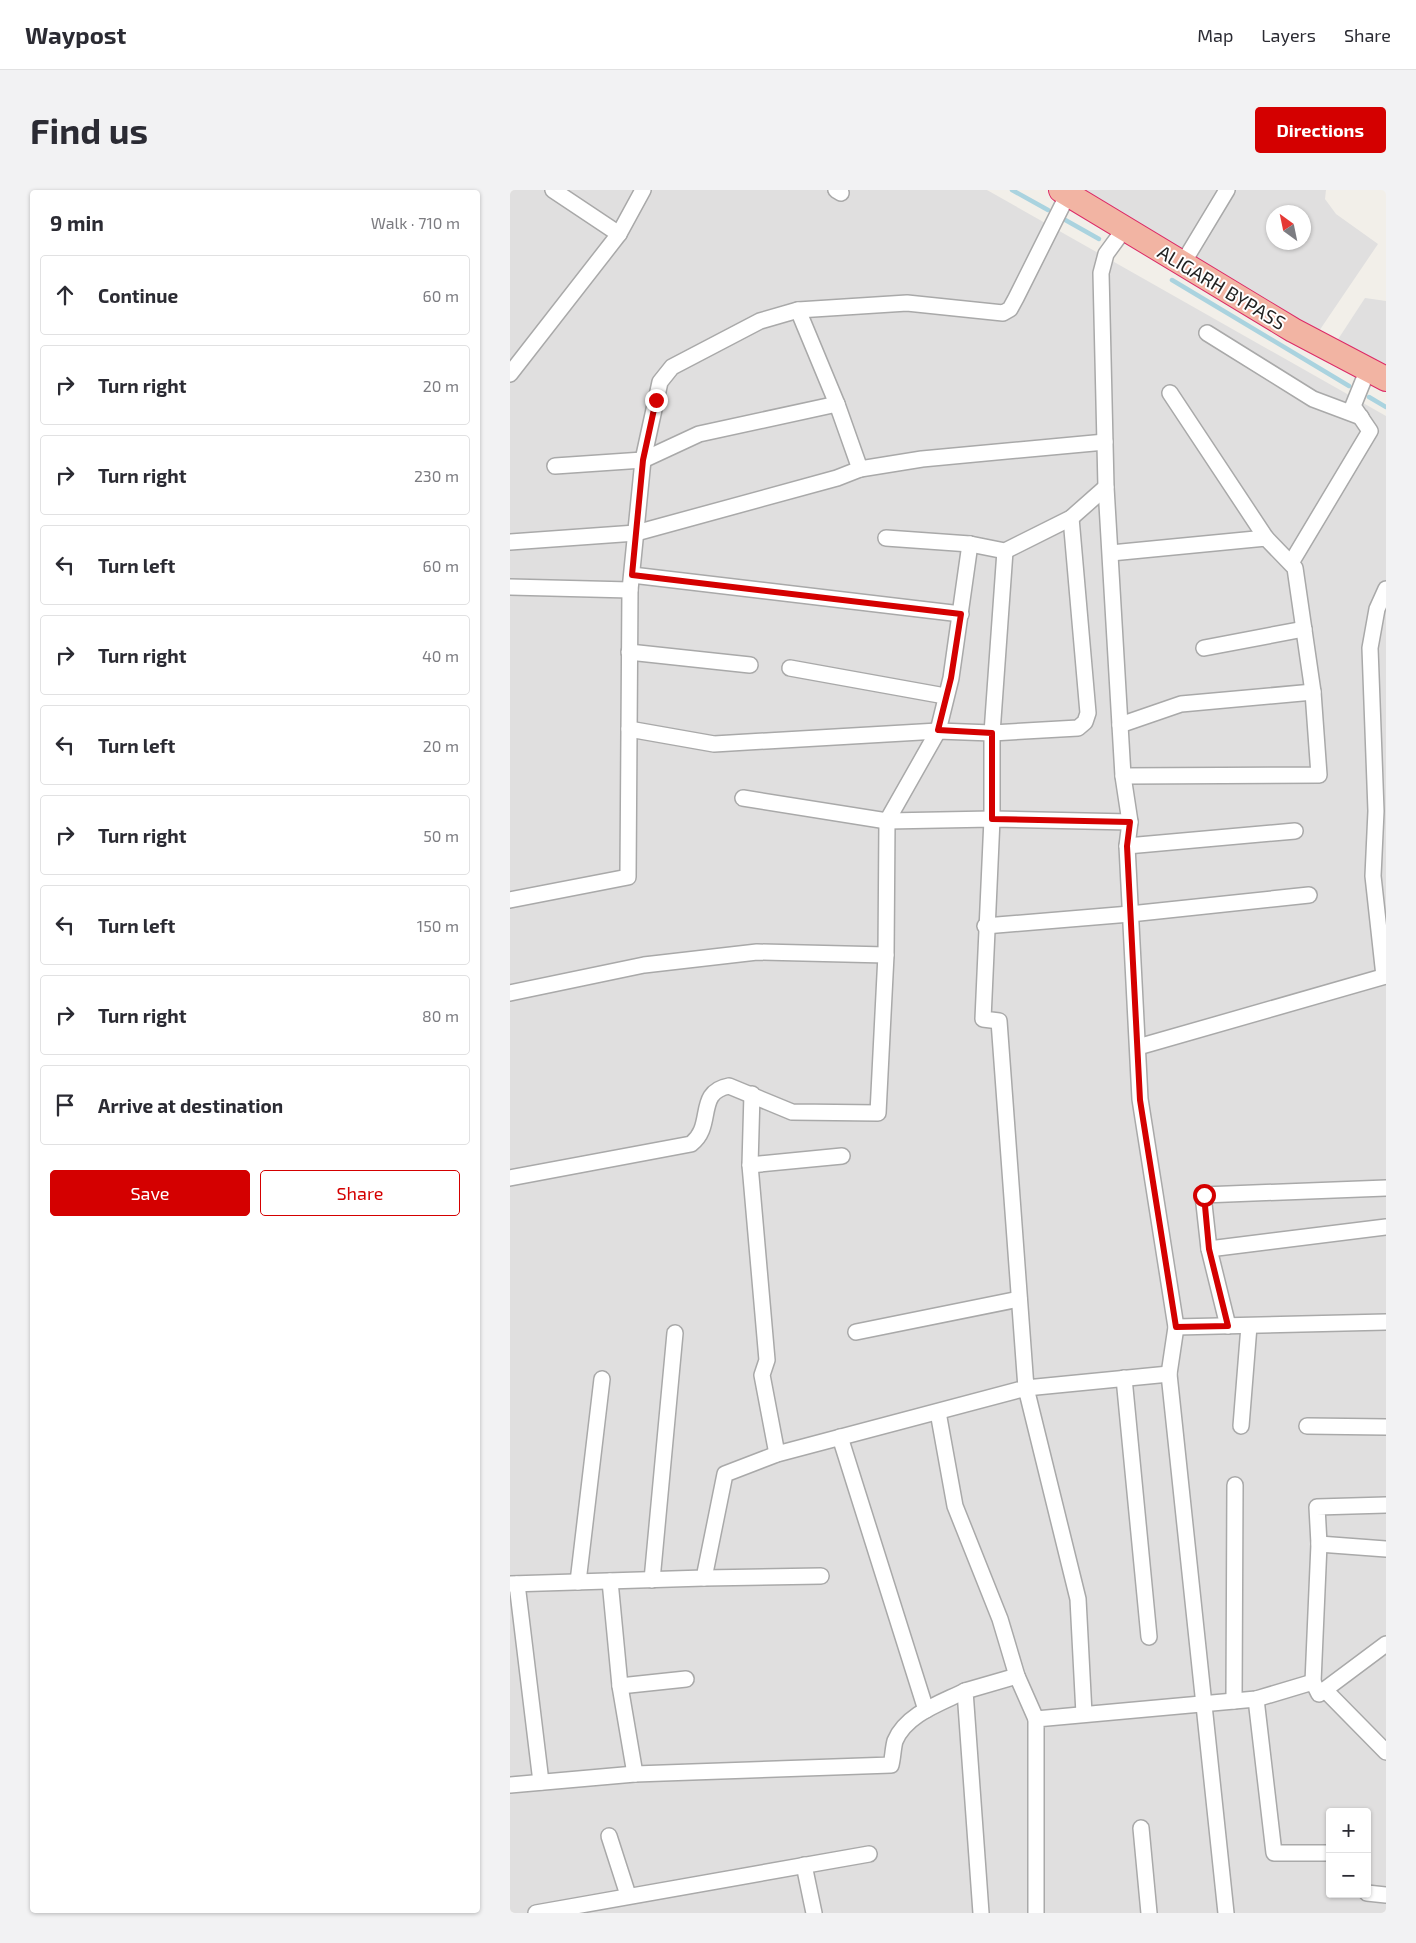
<!DOCTYPE html>
<meta charset="utf-8">
<style>
body{margin:0;font-family:"Exo 2",sans-serif;background:#f2f2f3;color:#2b2b33}
.controls{position:absolute;right:15px;bottom:15px;display:grid;overflow:hidden;border-radius:5px;box-shadow:0 1px 4px #0004}
.controls button{width:45px;height:45px;display:grid;place-items:center;padding:0;border:0;border-bottom:1px solid #e1e1e2;background:#fff;color:#2b2b33;font:25px sans-serif}
.compass{position:absolute;left:756px;top:15px;width:45px;height:45px;border-radius:50%;background:#fff;box-shadow:0 1px 4px #0004;rotate:327deg}
.stop{position:absolute;width:15px;height:15px;margin:-11px;border:4px solid #d40000;border-radius:50%;background:#fff}
.stop.end{background:#d40000;border-color:#fff;box-shadow:0 1px 5px #0008}
.list{margin:0;padding:0;list-style:none}
h2{display:flex;justify-content:space-between;align-items:center;height:65px;margin:0;padding:0 20px;font-size:21px}
h2 small{font-size:16px;font-weight:400;color:#7c7c81}
.list li{display:grid;grid-template-columns:32px 1fr auto;gap:15px;align-items:center;box-sizing:border-box;height:80px;margin:0 10px 10px;padding:0 10px;border:1px solid #e1e1e2;border-radius:5px}
.list b{display:block;font-size:19px;white-space:nowrap}
.list em{font-size:16px;font-style:normal;color:#7c7c81}
.actions{display:flex;gap:10px;padding:15px 20px}
.actions a{flex:1;padding:11px 0;border:1px solid #d40000;border-radius:5px;text-align:center;font-size:18px;color:#d40000}
.actions .main{background:#d40000;color:#fff}
.icon{flex:none;width:28px;height:28px;fill:none;stroke:currentColor;stroke-width:2;stroke-linecap:round;stroke-linejoin:round}
.map{position:relative;flex:none;width:876px;height:1723px;overflow:hidden;border-radius:5px}
header{display:flex;align-items:center;gap:30px;box-sizing:border-box;height:70px;padding:0 25px;background:#fff;border-bottom:1px solid #e1e1e2}
header strong{font-size:24px}
nav{display:flex;gap:28px;margin-inline-start:auto;font-size:18px}
.intro{display:flex;align-items:center;justify-content:space-between;box-sizing:border-box;height:120px;padding:0 30px}
h1{margin:0;font-size:35px}
.button{padding:12px 22px;border-radius:5px;background:#d40000;color:#fff;font-size:18px;font-weight:700}
main{display:flex;gap:30px;padding:0 30px}
aside{flex:1;background:#fff;border-radius:5px;box-shadow:0 1px 4px #0004}
.map>svg:first-child{display:block}
.residential{fill:#e0dfdf;fill-rule:evenodd}
.lines{fill:none;stroke-linecap:round;stroke-linejoin:round}
.stream{stroke:#aad3df;stroke-width:4.5}
.minor-casing{stroke:#a9a9a9;stroke-width:18}
.trunk-casing{stroke:#dc2a67;stroke-width:26}
.minor{stroke:#fff;stroke-width:15}
.trunk{stroke:#f2b4a3;stroke-width:24}
.route{stroke:#d40000;stroke-width:6}
.labels{text-anchor:middle;dominant-baseline:central;stroke-width:4;stroke-linejoin:round;paint-order:stroke}
.street-label{font-size:19px;fill:#222;stroke:#fff}
</style>
<header>
<strong>Waypost</strong>
<nav><a>Map</a><a>Layers</a><a>Share</a></nav>
</header>
<div class="intro"><h1>Find us</h1><a class="button">Directions</a></div>
<main>
<aside>
<h2>9 min<small>Walk · 710 m</small></h2>
<ul class="list">
<li><svg class="icon" aria-label="ahead" viewBox="0 0 24 24"><path d="M12 20V5M6 11l6-6 6 6"/></svg><div><b>Continue</b></div><em>60 m</em></li>
<li><svg class="icon" aria-label="right" viewBox="0 0 24 24"><path d="M7 20v-9h11M14 6l5 5-5 5"/></svg><div><b>Turn right</b></div><em>20 m</em></li>
<li><svg class="icon" aria-label="right" viewBox="0 0 24 24"><path d="M7 20v-9h11M14 6l5 5-5 5"/></svg><div><b>Turn right</b></div><em>230 m</em></li>
<li><svg class="icon" aria-label="left" viewBox="0 0 24 24"><path d="M17 20v-9H6M10 6l-5 5 5 5"/></svg><div><b>Turn left</b></div><em>60 m</em></li>
<li><svg class="icon" aria-label="right" viewBox="0 0 24 24"><path d="M7 20v-9h11M14 6l5 5-5 5"/></svg><div><b>Turn right</b></div><em>40 m</em></li>
<li><svg class="icon" aria-label="left" viewBox="0 0 24 24"><path d="M17 20v-9H6M10 6l-5 5 5 5"/></svg><div><b>Turn left</b></div><em>20 m</em></li>
<li><svg class="icon" aria-label="right" viewBox="0 0 24 24"><path d="M7 20v-9h11M14 6l5 5-5 5"/></svg><div><b>Turn right</b></div><em>50 m</em></li>
<li><svg class="icon" aria-label="left" viewBox="0 0 24 24"><path d="M17 20v-9H6M10 6l-5 5 5 5"/></svg><div><b>Turn left</b></div><em>150 m</em></li>
<li><svg class="icon" aria-label="right" viewBox="0 0 24 24"><path d="M7 20v-9h11M14 6l5 5-5 5"/></svg><div><b>Turn right</b></div><em>80 m</em></li>
<li><svg class="icon" aria-label="arrive" viewBox="0 0 24 24"><path d="M6 21V4h12l-3 4 3 4H6"/></svg><div><b>Arrive at destination</b></div></li>
</ul>
<div class="actions"><a class="main">Save</a><a>Share</a></div>
</aside>
<div class="map">
<svg width="876" height="1723" viewBox="0 0 876 1723">
<rect width="100%" height="100%" fill="#f2efe9"/>
<!-- residential -->
<g class="residential">
<path d="M0 0H477L876 226V1723H0ZM820 1622H857V1704H820Z"/>
<path d="M559 0H816L815 9 826 24 868 54 807 144ZM764 22H794V52H764Z"/>
<polygon points="855,108 876,111 876,188 823,157"/>
</g>
<g class="lines">
<!-- stream -->
<g class="stream">
<polyline points="502,0 538,20"/>
<polyline points="550,27 589,49"/>
<polyline points="662,90 839,196"/>
<polyline points="859,207 876,217"/>
</g>
<!-- minor casing -->
<g class="minor-casing">
<g id="minor">
<polyline points="43,0 109,44"/>
<polyline points="326,0 331,3"/>
<polyline points="615,38 596,64 591,83 596,297 613,586 620,632 617,656 630,909 666,1137 659,1184 716,1723"/>
<polyline points="673,73 717,0"/>
<polyline points="697,143 803,209 851,227"/>
<polyline points="0,184 109,44 133,0"/>
<polyline points="660,203 756,348"/>
<polyline points="45,276 133,270 189,244 327,214"/>
<polyline points="350,279 412,269 595,252"/>
<polyline points="376,348 460,354 495,361 561,328 596,297"/>
<polyline points="0,352 126,343 327,288 350,279 327,214 288,120"/>
<polyline points="495,361 482,543 482,629 473,829 489,831 516,1198 659,1184"/>
<polyline points="601,363 756,348 785,378 803,502 809,585 613,586"/>
<polyline points="781,373 860,241 843,216 858,179"/>
<polyline points="122,385 451,424"/>
<polyline points="0,397 120,400"/>
<polyline points="694,458 794,439"/>
<polyline points="119,462 240,475"/>
<polyline points="280,478 435,506"/>
<polyline points="610,535 671,514 803,502"/>
<polyline points="119,539 204,554 428,541 482,543 568,538 575,532 578,523 561,328"/>
<polyline points="233,608 377,631 482,629 620,632"/>
<polyline points="617,656 785,641"/>
<polyline points="0,710 118,687 120,400 133,270 150,192 162,177 250,131 288,120 397,113 493,123 500,119 506,108 560,0"/>
<polyline points="475,736 620,724 799,705"/>
<polyline points="874,786 863,686 866,621 860,458 867,419 876,399"/>
<polyline points="0,803 134,775 247,762 376,765"/>
<polyline points="628,857 876,786"/>
<polyline points="242,904 240,975 257,1170 252,1185 267,1264"/>
<polyline points="240,975 332,966"/>
<path d="M0 988 181 954C205 936 185 902 219 896L282 922 368 923 376 765 377 631 428 541 441 488 460 354"/>
<polyline points="699,1059 876,1037"/>
<polyline points="718,1136 699,1059 693,1005 876,998"/>
<polyline points="666,1137 876,1132"/>
<polyline points="346,1142 509,1109"/>
<polyline points="614,1188 639,1447"/>
<polyline points="428,1222 445,1316 490,1429 507,1486 526,1529"/>
<polyline points="731,1236 739,1136"/>
<polyline points="797,1236 876,1237"/>
<polyline points="330,1247 416,1520"/>
<polyline points="809,1354 876,1359"/>
<polyline points="194,1388 311,1386"/>
<polyline points="142,1390 165,1143"/>
<polyline points="100,1391 110,1496 125,1584"/>
<polyline points="68,1392 92,1189"/>
<polyline points="0,1394 194,1388 215,1284 267,1264 516,1198 568,1409 574,1524"/>
<polyline points="7,1394 31,1592"/>
<polyline points="803,1492 809,1354 807,1317 876,1315"/>
<polyline points="110,1496 176,1489"/>
<polyline points="815,1500 876,1562"/>
<polyline points="746,1509 764,1663 820,1663"/>
<polyline points="724,1511 725,1295"/>
<path d="M0 1595 125 1584 381 1575C383 1567 383 1558 385 1551 396 1524 431 1513 455 1501"/>
<polyline points="631,1638 639,1723"/>
<polyline points="99,1646 118,1705"/>
<polyline points="294,1675 304,1723"/>
<polyline points="857,1703 876,1705"/>
<polyline points="26,1723 359,1664"/>
<polyline points="471,1723 455,1501 507,1486"/>
<polyline points="526,1723 526,1529 746,1509 803,1492 809,1504 876,1454"/>
</g>
</g>
<!-- trunk casing -->
<g class="trunk-casing">
<polyline id="trunk" points="551,0 783,140 876,189"/>
</g>
<!-- minor -->
<use href="#minor" class="minor"/>
<!-- trunk -->
<use href="#trunk" class="trunk"/>
</g>
<g class="lines">
<!-- route -->
<polyline class="route" points="146,210 133,270 122,385 451,424 441,488 428,540 482,543 482,629 620,632 617,656 630,910 666,1137 718,1136 699,1059 694,1005"/>
</g>
<g class="labels">
<!-- street labels -->
<g class="street-label">
<text transform="translate(712 97) rotate(31)">ALIGARH BYPASS</text>
</g>
</g>
</svg>
<div class="controls">
<button>+</button>
<button>−</button>
</div>
<svg class="compass" viewBox="-18 -18 36 36"><path d="M0-13l5 13h-10z" fill="#e53935"/><path d="M0 13l5-13h-10z" fill="#7c7c81"/></svg>
<div class="stop" style="left:694px;top:1005px"></div>
<div class="stop end" style="left:146px;top:210px"></div>
</div>
</main>
